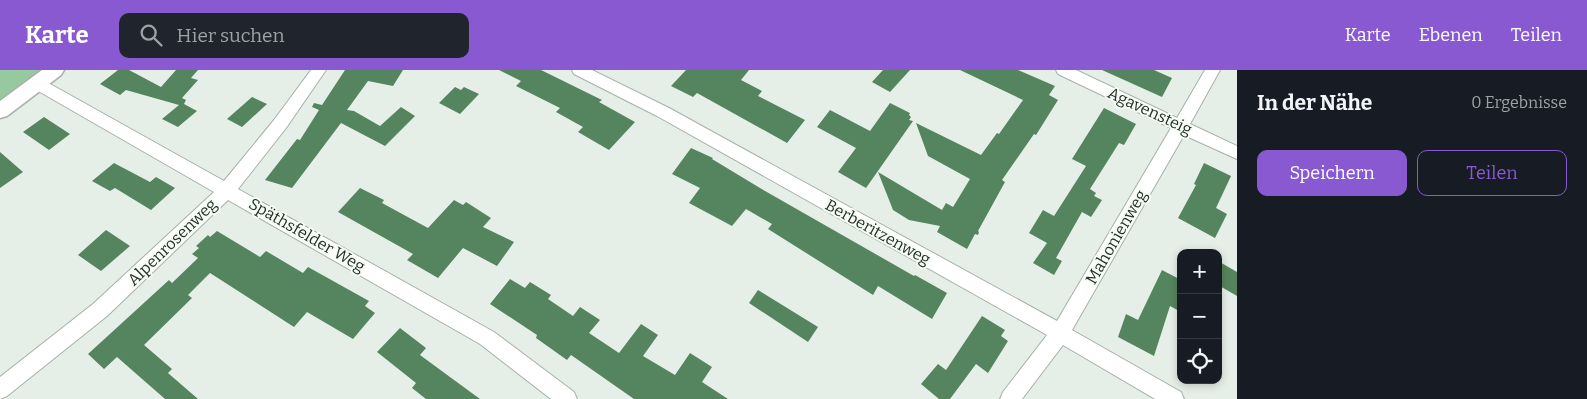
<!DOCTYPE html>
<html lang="de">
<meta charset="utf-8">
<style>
body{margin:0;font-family:Bitter,serif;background:#20242c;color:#f1f3f6}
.controls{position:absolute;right:15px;bottom:15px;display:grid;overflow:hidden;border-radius:10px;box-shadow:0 2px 8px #0003}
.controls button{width:45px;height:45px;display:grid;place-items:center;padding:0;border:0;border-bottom:1px solid #363941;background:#171b24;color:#f1f3f6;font:25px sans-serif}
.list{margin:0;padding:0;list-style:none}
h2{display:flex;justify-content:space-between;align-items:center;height:65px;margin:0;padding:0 20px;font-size:21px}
h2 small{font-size:16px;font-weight:400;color:#9ea1a6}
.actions{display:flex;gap:10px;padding:15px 20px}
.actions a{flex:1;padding:11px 0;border:1px solid #8959d2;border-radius:10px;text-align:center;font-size:18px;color:#8959d2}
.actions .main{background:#8959d2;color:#fff}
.icon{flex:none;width:28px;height:28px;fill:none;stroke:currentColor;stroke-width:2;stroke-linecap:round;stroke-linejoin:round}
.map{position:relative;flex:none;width:1237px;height:329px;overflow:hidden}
header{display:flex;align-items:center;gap:30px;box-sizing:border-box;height:70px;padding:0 25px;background:#8959d2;color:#fff}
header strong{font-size:24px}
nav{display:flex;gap:28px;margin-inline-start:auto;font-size:18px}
.search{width:350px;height:45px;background:#20242c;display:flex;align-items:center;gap:12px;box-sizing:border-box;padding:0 18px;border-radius:10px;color:#9ea1a6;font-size:19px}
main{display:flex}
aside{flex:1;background:#171b24}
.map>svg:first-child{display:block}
.forest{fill:#96c99f}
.building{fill:#55855e}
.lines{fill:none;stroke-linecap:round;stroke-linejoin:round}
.minor-casing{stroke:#a7b0a8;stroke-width:2}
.tertiary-casing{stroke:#a7b0a8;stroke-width:3}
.minor{fill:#fff;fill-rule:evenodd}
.tertiary{fill:#fff;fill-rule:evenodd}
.labels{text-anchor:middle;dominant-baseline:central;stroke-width:4;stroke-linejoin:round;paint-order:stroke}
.street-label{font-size:16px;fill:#292d2a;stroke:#f3fdf4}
</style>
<header>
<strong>Karte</strong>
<div class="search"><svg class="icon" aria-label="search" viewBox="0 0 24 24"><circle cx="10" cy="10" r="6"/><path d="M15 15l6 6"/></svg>Hier suchen</div>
<nav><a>Karte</a><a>Ebenen</a><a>Teilen</a></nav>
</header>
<main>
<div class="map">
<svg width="1237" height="329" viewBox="0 0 1237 329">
<rect width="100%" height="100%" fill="#e6efe7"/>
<!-- forest -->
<polygon class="forest" points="0,0 45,0 0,32"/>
<!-- building -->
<g class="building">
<polygon points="118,0 129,0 161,17 176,0 198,0 191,8 198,10 182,28 186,30 184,34 197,41 178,57 162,49 179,35 126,20 120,25 100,14"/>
<polygon points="345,0 403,0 393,16 368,11 347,40 354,41 380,56 401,37 415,46 385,76 341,53 292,118 265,110 297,69 300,70 319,40 312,37 314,33 322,35"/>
<polygon points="499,0 541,0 602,30 599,32 635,52 609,80 578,62 583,57 556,42 560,38 516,16 521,11"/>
<polygon points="686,0 749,0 741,10 762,21 758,26 805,50 787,73 697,23 693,27 671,16"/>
<polygon points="883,0 910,0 890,22 872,12"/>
<polygon points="960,0 1018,0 1055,16 1049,25 1058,30 1036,65 1034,64 1002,110 1005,112 978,161 979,162 978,165 975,164 967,179 937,162 940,156 909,150 893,140 878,102 942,140 946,133 953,137 970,109 928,86 916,53 981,85 997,63 999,64 1023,30"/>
<polygon points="1102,0 1154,0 1172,8 1162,27"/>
<polygon points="455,17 461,20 464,17 479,24 460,44 439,33"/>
<polygon points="252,27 267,34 242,57 227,49"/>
<polygon points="890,33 910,43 909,45 911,47 909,50 913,51 866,118 838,102 856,78 817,57 830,40 870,61"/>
<polygon points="1104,38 1136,54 1124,75 1119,73 1090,119 1096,123 1094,126 1102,130 1091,147 1082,142 1056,188 1062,191 1054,205 1033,193 1047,173 1029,163 1043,140 1054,146 1086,96 1072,89"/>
<polygon points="44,47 70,64 49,80 23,62"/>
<polygon points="691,78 713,88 712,89 760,118 914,206 915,205 947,223 932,249 878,216 873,225 768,159 772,154 746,139 732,156 689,133 700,118 672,104"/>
<polygon points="0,82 23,102 0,118"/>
<polygon points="114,93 150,112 156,107 175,118 151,140 115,118 110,121 92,111"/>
<polygon points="1204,93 1231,106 1216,138 1227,144 1215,168 1178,148 1196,115 1194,114"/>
<polygon points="360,118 384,130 382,133 428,158 454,130 463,135 466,132 491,148 483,157 514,172 497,196 463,178 438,208 407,190 413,184 338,142"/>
<polygon points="106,160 130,176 101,201 78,185"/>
<polygon points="217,161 260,187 266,181 303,203 308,197 369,231 365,236 375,243 353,269 307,242 294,257 210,203 188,225 192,228 144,275 172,299 168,303 198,329 165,329 117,287 104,299 88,284 169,210 172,213 198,188 192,184 199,178 196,176 208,165 210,167"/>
<polygon points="1218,191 1237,202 1237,226 1218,215"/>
<polygon points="1162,200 1181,210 1181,242 1170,236 1154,286 1118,267 1126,244 1138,250"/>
<polygon points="510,209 525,218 530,212 551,225 548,229 573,246 580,237 600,250 589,263 619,283 641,254 658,265 643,286 675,305 690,283 712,297 702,312 728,329 634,329 571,285 567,290 536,268 537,265 490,234"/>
<polygon points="758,220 818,257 808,272 749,233"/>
<polygon points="982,246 1005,260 1001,266 1008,271 988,303 976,294 950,329 939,329 921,314 938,294 946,300"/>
<polygon points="400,258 426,278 420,285 480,329 426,329 412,318 416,313 377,282"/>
</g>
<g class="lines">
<!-- minor casing -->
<g class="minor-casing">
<g id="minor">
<polygon points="311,0 326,0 286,58 238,119 494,262 574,322 577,329 551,329 480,274 228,130 107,246 7,326 0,329 0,307 93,234 214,122 33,18 30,14 33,10 38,8 43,10 224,111 274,50"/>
<polygon points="572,0 592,0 669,38 1057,251 1171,58 1058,4 1056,0 1076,0 1177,48 1205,0 1220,0 1190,54 1237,76 1237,89 1184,65 1072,260 1181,322 1184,329 1155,329 1063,275 1022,329 1000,329 1003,322 1047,265 657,46 574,4"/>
</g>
</g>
<!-- tertiary casing -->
<g class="tertiary-casing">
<polygon id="tertiary" points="42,0 64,0 61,5 7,46 0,48 0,31"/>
</g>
<!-- minor -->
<use href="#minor" class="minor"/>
<!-- tertiary -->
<use href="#tertiary" class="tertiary"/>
</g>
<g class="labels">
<!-- street labels -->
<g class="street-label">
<text transform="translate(1150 41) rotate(25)">Agavensteig</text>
<text transform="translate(878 162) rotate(29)">Berberitzenweg</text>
<text transform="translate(307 165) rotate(30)">Späthsfelder Weg</text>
<text transform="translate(1116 167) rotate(-60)">Mahonienweg</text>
<text transform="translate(172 172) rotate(-44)">Alpenrosenweg</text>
</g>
</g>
</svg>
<div class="controls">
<button>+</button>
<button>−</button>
<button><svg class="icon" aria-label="locate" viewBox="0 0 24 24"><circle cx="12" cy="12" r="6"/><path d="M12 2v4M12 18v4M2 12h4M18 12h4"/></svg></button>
</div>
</div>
<aside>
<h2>In der Nähe<small>0 Ergebnisse</small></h2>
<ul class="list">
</ul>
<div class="actions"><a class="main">Speichern</a><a>Teilen</a></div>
</aside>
</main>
